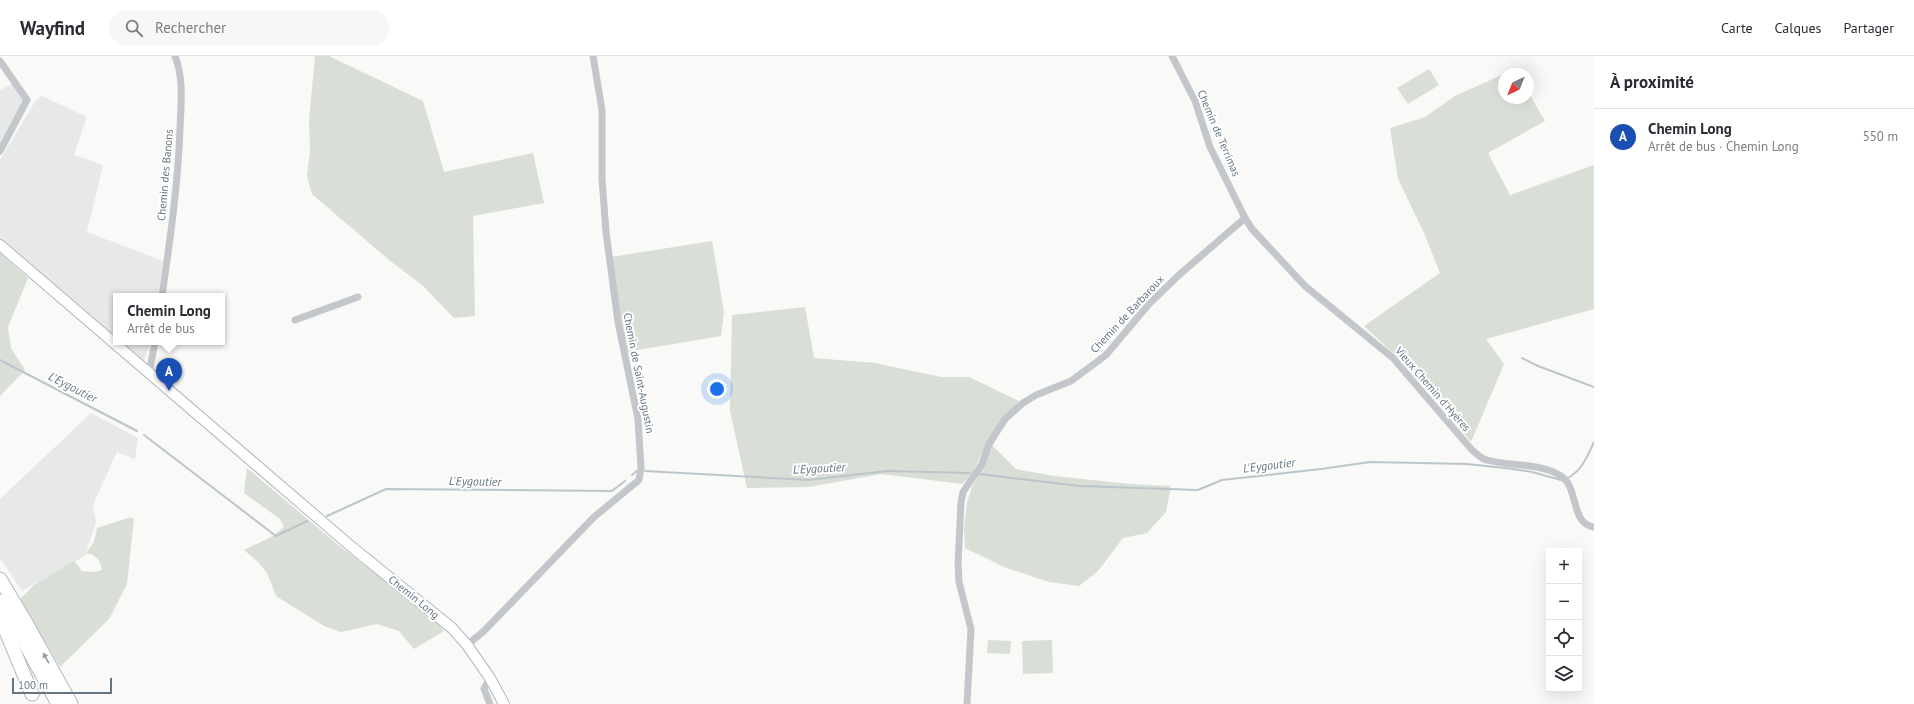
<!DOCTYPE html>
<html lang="fr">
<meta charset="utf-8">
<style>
body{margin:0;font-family:"PT Sans",sans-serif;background:#f7f7f7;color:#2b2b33}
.controls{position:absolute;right:12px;bottom:12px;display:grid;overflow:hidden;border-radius:0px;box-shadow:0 4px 16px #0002}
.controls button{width:36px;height:36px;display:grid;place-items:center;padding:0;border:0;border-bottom:1px solid #e1e1e2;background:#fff;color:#2b2b33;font:20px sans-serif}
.compass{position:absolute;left:1498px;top:12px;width:36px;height:36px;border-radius:50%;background:#fff;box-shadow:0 4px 16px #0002;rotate:223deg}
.scale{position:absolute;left:12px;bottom:10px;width:100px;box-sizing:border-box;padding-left:4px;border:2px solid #657582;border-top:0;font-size:11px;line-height:14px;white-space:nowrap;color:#657582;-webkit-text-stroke:3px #fff;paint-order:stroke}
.you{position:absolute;left:717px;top:333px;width:14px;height:14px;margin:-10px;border:3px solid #fff;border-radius:50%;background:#1a73e8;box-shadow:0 0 0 6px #1a73e833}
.badge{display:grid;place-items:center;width:26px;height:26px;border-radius:50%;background:#e15a2f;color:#fff;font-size:13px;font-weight:700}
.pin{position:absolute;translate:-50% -33px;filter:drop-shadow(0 1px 2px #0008)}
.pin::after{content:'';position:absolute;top:21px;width:14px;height:12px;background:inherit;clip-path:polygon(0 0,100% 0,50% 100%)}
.popup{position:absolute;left:113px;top:237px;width:112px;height:52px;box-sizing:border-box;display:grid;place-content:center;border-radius:0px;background:#fff;filter:drop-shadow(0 1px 3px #0005);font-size:13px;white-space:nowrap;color:#7c7c81}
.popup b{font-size:15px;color:#2b2b33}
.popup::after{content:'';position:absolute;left:50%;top:100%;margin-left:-8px;border:8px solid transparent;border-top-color:#fff}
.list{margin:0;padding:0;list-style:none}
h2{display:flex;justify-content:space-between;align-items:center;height:52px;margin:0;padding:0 16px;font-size:17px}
h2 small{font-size:13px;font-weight:400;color:#7c7c81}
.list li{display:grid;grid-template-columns:26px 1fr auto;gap:12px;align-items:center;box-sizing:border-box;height:56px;padding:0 16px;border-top:1px solid #e1e1e2}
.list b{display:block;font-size:15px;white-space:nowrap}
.list p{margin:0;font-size:13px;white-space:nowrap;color:#7c7c81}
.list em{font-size:13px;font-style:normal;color:#7c7c81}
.icon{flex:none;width:22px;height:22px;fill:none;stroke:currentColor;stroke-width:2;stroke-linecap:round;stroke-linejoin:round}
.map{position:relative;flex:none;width:1594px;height:648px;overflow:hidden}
header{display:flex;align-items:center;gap:24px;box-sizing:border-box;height:56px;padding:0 20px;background:#fff;border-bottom:1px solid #e1e1e2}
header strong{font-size:19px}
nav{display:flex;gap:22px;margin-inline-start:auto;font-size:14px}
.search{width:280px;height:36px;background:#f7f7f7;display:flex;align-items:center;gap:10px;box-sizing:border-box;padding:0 14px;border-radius:22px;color:#7c7c81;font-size:15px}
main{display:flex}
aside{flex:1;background:#fff}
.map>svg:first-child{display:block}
.built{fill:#e7e8e8}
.green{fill:#d9ded6}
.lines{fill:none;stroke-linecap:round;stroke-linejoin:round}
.stream{stroke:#bbc6cb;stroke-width:2}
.secondary-casing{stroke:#b3b9be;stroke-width:12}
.highway-casing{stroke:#b4b8bc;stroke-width:15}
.street{stroke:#c3c7cb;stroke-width:7}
.secondary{stroke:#fff;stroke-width:10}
.highway{stroke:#fff;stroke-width:13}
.oneway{fill:#939ea8}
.labels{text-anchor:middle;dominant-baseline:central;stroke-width:4;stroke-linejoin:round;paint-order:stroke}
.street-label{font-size:11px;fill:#657582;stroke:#fff}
.water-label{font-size:12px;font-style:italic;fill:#647a83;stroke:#fff}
</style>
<header>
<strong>Wayfind</strong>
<div class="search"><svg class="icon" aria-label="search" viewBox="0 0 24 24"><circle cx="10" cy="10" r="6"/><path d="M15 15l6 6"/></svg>Rechercher</div>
<nav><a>Carte</a><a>Calques</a><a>Partager</a></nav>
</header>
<main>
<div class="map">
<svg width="1594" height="648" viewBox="0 0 1594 648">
<rect width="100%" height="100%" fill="#f9f9f7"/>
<!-- built -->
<g class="built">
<polygon points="12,28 24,44 0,89 0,34"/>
<polygon points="42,40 87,61 74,99 103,109 87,176 163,205 158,240 116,240 116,281 0,184 0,104 36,44"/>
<polygon points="122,286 151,286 144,305"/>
<polygon points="91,357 138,382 135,403 117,396 93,449 96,466 85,500 22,535 0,502 0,443"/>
</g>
<!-- green -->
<g class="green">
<polygon points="315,0 329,0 423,45 444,116 533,97 544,147 473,160 475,260 454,262 422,229 389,204 312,138 307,120 310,95 309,65"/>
<polygon points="1429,13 1439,29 1408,48 1397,32"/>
<polygon points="1515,13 1518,18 1504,18 1504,42 1528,42 1528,36 1545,65 1488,97 1510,139 1594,109 1594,253 1486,283 1504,308 1471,386 1433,339 1407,310 1364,270 1440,217 1424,177 1398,123 1390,72 1425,61 1455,40"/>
<polygon points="712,185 724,256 721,280 626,296 611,201"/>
<polygon points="0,197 28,222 8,271 11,292 25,314 0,340"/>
<path d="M805 251 814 302 875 307 941 321H969L1019 345C1010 357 998 368 990 381 980 398 977 415 962 428L881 418 809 431 747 432 730 355 732 259Z"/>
<polygon points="992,389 1016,413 1054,420 1130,428 1171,430 1166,456 1147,477 1123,482 1098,515 1079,530 1049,526 1004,511 965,492 964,473 967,446 972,431 984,410"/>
<polygon points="247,412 337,488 437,566 444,575 414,593 399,575 377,568 341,576 324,570 276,540 267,517 257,505 244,494 273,480 284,471 280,463 244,437"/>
<path d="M128 462H134L127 528 109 563 60 611 20 543 34 529 74 505 82 515 95 516 102 514C101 505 96 498 86 497L94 486 97 472Z"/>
<polygon points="988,584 1011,585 1010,598 987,597"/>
<polygon points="1052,584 1053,617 1023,618 1022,585"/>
</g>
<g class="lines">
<!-- stream -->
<g class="stream">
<polyline points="1522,302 1538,310 1594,331"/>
<polyline points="0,304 137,375"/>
<polyline points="144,379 276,480 307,465"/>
<polyline points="645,415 809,424 887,415 970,417"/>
<polyline points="979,418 1080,430 1198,434 1222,424 1321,413 1370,406 1467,408 1505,412 1532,416 1561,424"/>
<polyline points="632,419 638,414"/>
<path d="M1568 422C1582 414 1587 401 1594 386"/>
<polyline points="327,460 386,433 612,435 625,425"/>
</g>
<!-- secondary casing -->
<g class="secondary-casing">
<polyline id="secondary" points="0,189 353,492 452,572 467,589 490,622 504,648"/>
</g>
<!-- highway casing -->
<g class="highway-casing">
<g id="highway">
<polyline points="0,523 25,565 71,648"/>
<polyline points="0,545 16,571 58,648"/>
<polyline points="0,561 32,638"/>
</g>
</g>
<!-- street -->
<g class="street">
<path d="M1172 0 1195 45 1210 91 1245 162 1252 173 1305 230 1393 302 1472 394C1476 397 1481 403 1487 404 1510 411 1539 406 1561 420 1579 431 1570 468 1594 471"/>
<polyline points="0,5 27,44 0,95"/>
<path d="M162 240C170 184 178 129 180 73 181 48 184 23 175 0"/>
<polyline points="295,264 358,241"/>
<polyline points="149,317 155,286"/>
<polyline points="467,589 484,575 594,461 639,424 641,412 638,363 618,266 606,176 602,123 602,54 593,0"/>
<polyline points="490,648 484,633 490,622"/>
<polyline points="967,648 971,573 959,526 958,508 961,446 963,436 982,408 989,388 1005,363 1023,347 1036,339 1071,325 1106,299 1149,248 1179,219 1245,162"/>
</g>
<!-- secondary -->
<use href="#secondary" class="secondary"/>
<!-- highway -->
<use href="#highway" class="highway"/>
</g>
<!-- one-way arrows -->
<defs><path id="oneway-solid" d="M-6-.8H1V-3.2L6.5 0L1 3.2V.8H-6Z"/></defs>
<use class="oneway" href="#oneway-solid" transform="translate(46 602) rotate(-119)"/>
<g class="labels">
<!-- street labels -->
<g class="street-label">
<text transform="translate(1219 77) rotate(67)">Chemin de Terrimas</text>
<text transform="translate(165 119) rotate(-85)">Chemin des Banons</text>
<text transform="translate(1127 258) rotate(-47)">Chemin de Barbaroux</text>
<text transform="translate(639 317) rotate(79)">Chemin de Saint-Augustin</text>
<text transform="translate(1433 333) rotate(49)">Vieux Chemin d'Hyères</text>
<text transform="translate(414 541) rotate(39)">Chemin Long</text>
</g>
<!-- water labels -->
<g class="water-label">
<text transform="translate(73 331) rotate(27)">L'Eygoutier</text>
<text transform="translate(1269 409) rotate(-7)">L'Eygoutier</text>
<text transform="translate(819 412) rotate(-3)">L'Eygoutier</text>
<text transform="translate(475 425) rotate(1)">L'Eygoutier</text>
</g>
</g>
</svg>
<div class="controls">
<button>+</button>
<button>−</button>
<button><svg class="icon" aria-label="locate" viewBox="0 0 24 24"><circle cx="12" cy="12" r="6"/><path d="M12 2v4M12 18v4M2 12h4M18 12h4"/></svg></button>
<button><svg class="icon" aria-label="layers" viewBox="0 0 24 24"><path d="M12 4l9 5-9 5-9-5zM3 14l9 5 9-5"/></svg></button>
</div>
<svg class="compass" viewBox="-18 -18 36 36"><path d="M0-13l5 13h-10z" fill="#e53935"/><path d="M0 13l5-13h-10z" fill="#7c7c81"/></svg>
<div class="scale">100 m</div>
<div class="you"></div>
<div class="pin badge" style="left:169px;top:335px;background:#1a4fb4">A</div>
<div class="popup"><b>Chemin Long</b>Arrêt de bus</div>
</div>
<aside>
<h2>À proximité<small></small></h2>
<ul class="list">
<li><span class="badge" style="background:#1a4fb4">A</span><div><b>Chemin Long</b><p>Arrêt de bus · Chemin Long</p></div><em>550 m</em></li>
</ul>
</aside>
</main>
